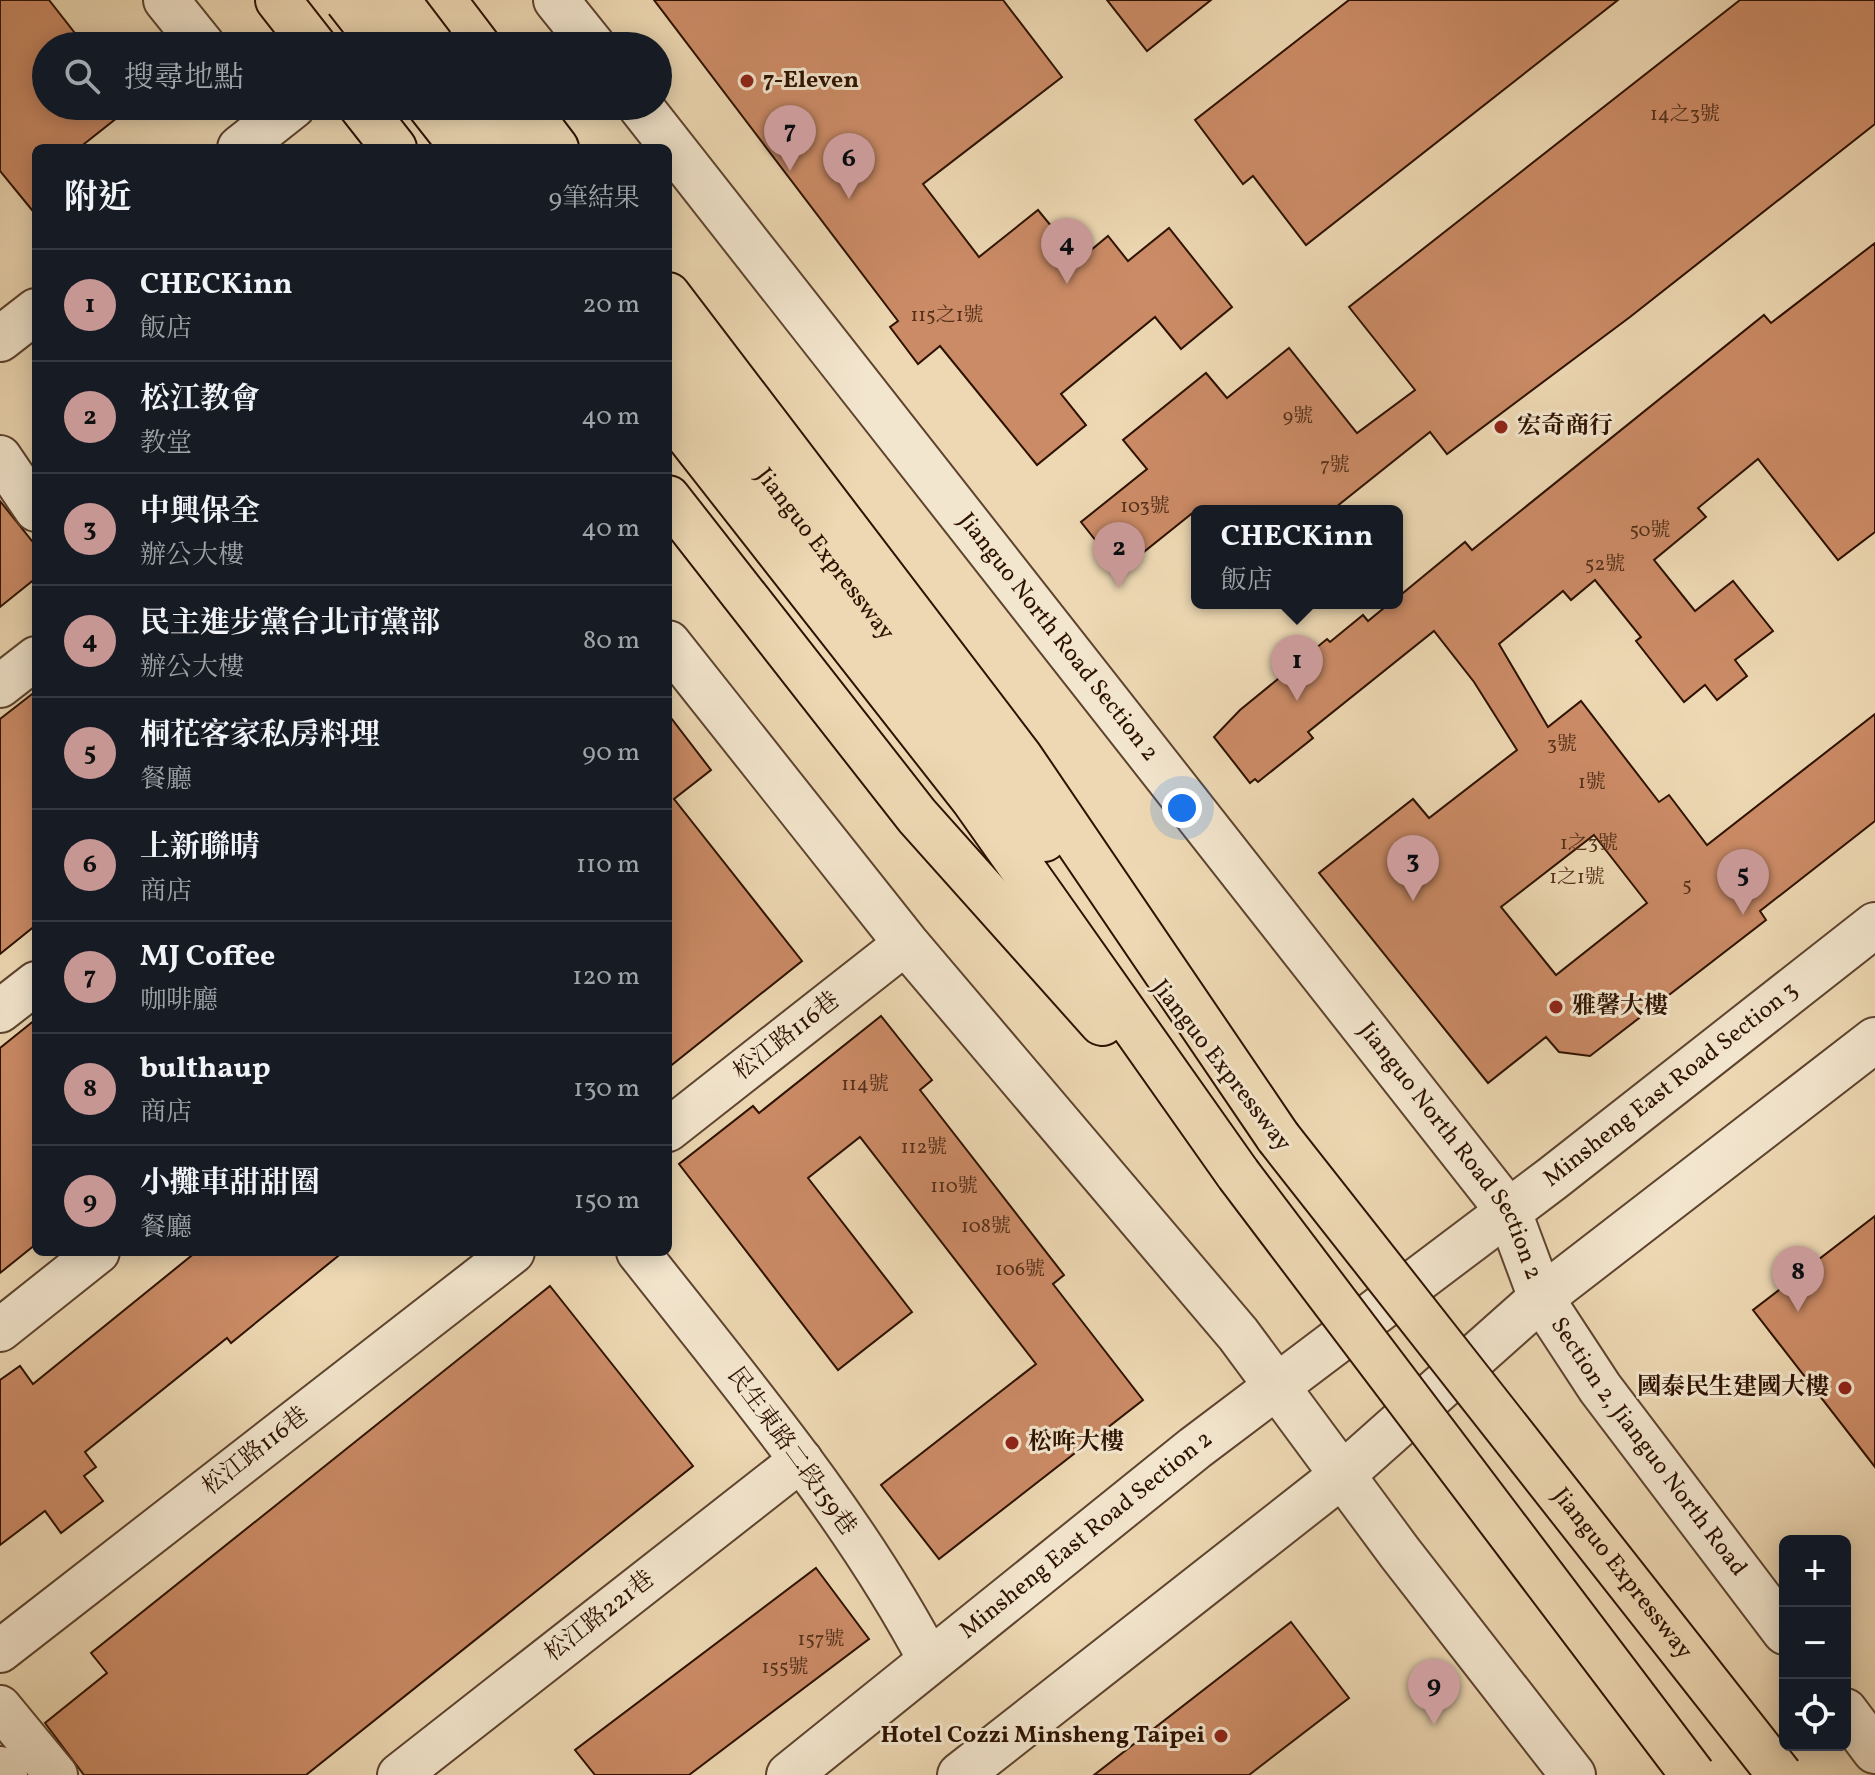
<!DOCTYPE html>
<html lang="zh-TW">
<meta charset="utf-8">
<style>
body{margin:0;font-family:Vollkorn,"Noto Serif TC",serif;background:#242831;color:#f1f3f6}
.controls{position:absolute;right:24px;bottom:24px;display:grid;overflow:hidden;border-radius:12px;box-shadow:0 4px 20px #0003}
.controls button{width:72px;height:72px;display:grid;place-items:center;padding:0;border:0;border-bottom:2px solid #363941;background:#171b24;color:#f1f3f6;font:40px sans-serif}
.you{position:absolute;left:1182px;top:808px;width:28px;height:28px;margin:-20px;border:6px solid #fff;border-radius:50%;background:#1a73e8;box-shadow:0 0 0 12px #1a73e833}
.badge{display:grid;place-items:center;width:52px;height:52px;border-radius:50%;background:#c59692;color:#111;font-size:26px;font-weight:700}
.pin{position:absolute;translate:-50% -66px;filter:drop-shadow(0 2px 4px #0008)}
.pin::after{content:'';position:absolute;top:42px;width:28px;height:24px;background:inherit;clip-path:polygon(0 0,100% 0,50% 100%)}
.popup{position:absolute;left:1191px;top:505px;width:212px;height:104px;box-sizing:border-box;display:grid;place-content:center;border-radius:12px;background:#171b24;filter:drop-shadow(0 2px 6px #0005);font-size:26px;white-space:nowrap;color:#9ea1a6}
.popup b{font-size:30px;color:#f1f3f6}
.popup::after{content:'';position:absolute;left:50%;top:100%;margin-left:-16px;border:16px solid transparent;border-top-color:#171b24}
.list{margin:0;padding:0;list-style:none}
h2{display:flex;justify-content:space-between;align-items:center;height:104px;margin:0;padding:0 32px;font-size:34px}
h2 small{font-size:26px;font-weight:400;color:#9ea1a6}
.list li{display:grid;grid-template-columns:52px 1fr auto;gap:24px;align-items:center;box-sizing:border-box;height:112px;padding:0 32px;border-top:2px solid #363941}
.list b{display:block;font-size:30px;white-space:nowrap}
.list p{margin:0;font-size:26px;white-space:nowrap;color:#9ea1a6}
.list em{font-size:26px;font-style:normal;color:#9ea1a6}
.icon{flex:none;width:44px;height:44px;fill:none;stroke:currentColor;stroke-width:2;stroke-linecap:round;stroke-linejoin:round}
.map{position:relative;flex:none;width:1875px;height:1775px;overflow:hidden}
.search{position:absolute;background:#171b24;box-shadow:0 4px 20px #0003;left:32px;top:32px;width:640px;height:88px;display:flex;align-items:center;gap:20px;box-sizing:border-box;padding:0 28px;border-radius:44px;color:#9ea1a6;font-size:30px}
.panel{position:absolute;background:#171b24;box-shadow:0 4px 20px #0003;left:32px;top:144px;width:640px;height:1112px;border-radius:12px}
.map>svg:first-child{display:block}
.building{fill:#cb8b66;stroke:#2d1101;stroke-width:2;fill-rule:evenodd}
.lines{fill:none;stroke-linecap:round;stroke-linejoin:round}
.minor-casing{stroke:#5d432e;stroke-width:46}
.tertiary-casing{stroke:#5d432e;stroke-width:48}
.trunk-casing{stroke:#2d1101;stroke-width:48}
.minor{stroke:#f3e6ce;stroke-width:42}
.tertiary{stroke:#f3e6ce;stroke-width:44}
.trunk{stroke:#edd8b3;stroke-width:44}
.trunk-bridge-casing{stroke:#2d1101;stroke-width:48;stroke-linecap:butt}
.trunk-bridge{stroke:#edd8b3;stroke-width:44}
.poi-dot{fill:#8f2418;stroke:#f3e6ce;stroke-width:3}
.labels{text-anchor:middle;dominant-baseline:central;stroke-width:6;stroke-linejoin:round;paint-order:stroke}
.number-label{font-size:20px;fill:#54301a}
.poi-label{font-size:24px;font-weight:bold;fill:#2d1101;stroke:#f3e6ce;text-anchor:start}
.street-label{font-size:24px;fill:#2d1101;stroke:#f3e6ce}
</style>
<div class="map">
<svg width="1875" height="1775" viewBox="0 0 1875 1775">
<rect width="100%" height="100%" fill="#edd8b3"/>
<filter id="stains"><feTurbulence type="fractalNoise" baseFrequency=".0025" numOctaves="4"/><feColorMatrix values="0 0 0 0 .2 0 0 0 0 .09 0 0 0 0 .02 0 0 0 .5 -.17"/></filter>
<radialGradient id="worn" r=".72"><stop offset=".6" stop-color="#630" stop-opacity="0"/><stop offset="1" stop-color="#630" stop-opacity=".3"/></radialGradient>
<!-- building -->
<g class="building">
<polygon points="0,0 49,0 85,46 46,46 46,106 132,106 79,148 36,148 36,215 0,171"/>
<polygon points="654,0 1003,0 1062,77 923,184 979,257 1038,210 1079,260 1108,236 1128,261 1169,228 1232,307 1181,349 1155,317 1061,394 1086,425 1037,465 940,346 918,364 890,327 898,321"/>
<polygon points="1107,0 1211,0 1147,51"/>
<polygon points="1349,0 1618,0 1306,245 1253,176 1243,184 1195,120"/>
<polygon points="1740,0 1875,0 1875,124 1630,317 1447,454 1430,432 1331,511 1195,511 1120,571 1081,522 1147,469 1123,440 1206,373 1227,398 1289,348 1357,433 1415,390 1349,307"/>
<path d="M1875 243V532L1838 560 1758 459 1698 508 1706 517 1654 560 1695 611 1733 581 1773 631 1735 660 1747 676 1717 700 1705 685 1684 702 1636 641 1641 637 1595 580 1571 600 1563 591 1499 644 1548 727 1581 701 1659 802 1669 795 1707 845 1875 714V821L1760 911 1766 920 1590 1056 1559 1052 1546 1037 1488 1083 1319 873 1413 799 1429 818 1517 750 1474 682 1434 631 1308 732 1313 738 1258 782 1255 779 1250 783 1214 737 1240 710 1327 639 1330 642 1363 615 1368 621 1390 603H1397V598L1465 542 1472 550 1764 315 1771 323ZM1594 835 1647 903 1556 975 1501 907Z"/>
<polygon points="0,501 36,546 36,578 0,607"/>
<polygon points="36,691 36,925 0,954 0,719"/>
<polygon points="668,714 711,770 674,799 802,961 668,1068"/>
<polygon points="881,1016 932,1080 920,1090 1064,1275 1053,1284 1143,1400 939,1559 881,1485 1036,1364 860,1137 808,1178 912,1312 838,1370 679,1164 753,1106 759,1113"/>
<polygon points="36,1019 36,1244 0,1273 0,1048"/>
<polygon points="1875,1216 1875,1467 1753,1310"/>
<polygon points="196,1252 343,1252 231,1343 227,1338 85,1452 96,1467 84,1476 103,1501 61,1533 45,1511 0,1545 0,1380 20,1366 33,1384"/>
<polygon points="550,1286 693,1466 306,1775 84,1775 45,1723 107,1673 91,1653"/>
<polygon points="816,1568 869,1639 689,1775 595,1775 575,1750"/>
<polygon points="1291,1622 1349,1698 1249,1775 1094,1775"/>
</g>
<g class="lines">
<!-- minor casing -->
<g class="minor-casing">
<g id="minor">
<polyline points="0,457 36,510"/>
<polyline points="0,686 36,658"/>
<polyline points="0,1011 36,983"/>
<polyline points="668,1130 906,943"/>
<path d="M638 1252C741 1383 852 1513 930 1661"/>
<polyline points="0,1330 98,1252"/>
<polyline points="0,1651 513,1252"/>
<polyline points="0,1707 56,1775"/>
<polyline points="0,1768 6,1775"/>
<polyline points="399,1775 801,1460"/>
</g>
</g>
<!-- tertiary casing -->
<g class="tertiary-casing">
<g id="tertiary">
<polyline points="166,0 203,46"/>
<polyline points="556,0 593,46"/>
<path id="s1" d="M640 106 1509 1212 1541 1298 1600 1388 1785 1632"/>
<polyline points="240,148 293,106"/>
<polyline points="0,339 36,311"/>
<polyline points="668,643 906,943 1238,1334 1400,1553 1573,1775"/>
<polyline points="1845,1711 1875,1751"/>
<path id="s2" d="M789 1775 1195 1448 1553 1178 1875 925"/>
<polyline points="960,1775 1341,1476 1541,1298 1875,1040"/>
</g>
</g>
<!-- trunk casing -->
<g class="trunk-casing">
<g id="trunk">
<polyline points="278,0 314,46"/>
<polyline points="443,0 478,46"/>
<polyline points="361,106 394,148"/>
<polyline points="430,106 463,148"/>
<polyline points="478,106 511,148"/>
<polyline points="524,106 556,148"/>
<polyline points="668,295 1020,757 1278,1137"/>
<path id="s3" d="M668 352 1044 839"/>
<polyline points="668,410 974,800 1238,1174"/>
<polyline points="668,498 917,816 1102,1023"/>
</g>
</g>
<!-- minor -->
<use href="#minor" class="minor"/>
<!-- tertiary -->
<use href="#tertiary" class="tertiary"/>
<!-- trunk -->
<use href="#trunk" class="trunk"/>
<!-- trunk-bridge casing -->
<g class="trunk-bridge-casing">
<g id="trunk-bridge">
<polyline points="347,0 383,46"/>
<polyline points="397,0 432,46"/>
<path id="s4" d="M1278 1137 1780 1775"/>
<polyline points="1238,1174 1693,1775"/>
</g>
</g>
<!-- trunk-bridge -->
<use href="#trunk-bridge" class="trunk-bridge"/>
</g>
<!-- markers -->
<g class="poi-dot">
<circle cx="747" cy="81" r="8"/>
<circle cx="1501" cy="427" r="8"/>
<circle cx="1556" cy="1007" r="8"/>
<circle cx="1845" cy="1388" r="8"/>
<circle cx="1012" cy="1443" r="8"/>
<circle cx="1221" cy="1736" r="8"/>
</g>
<g class="labels">
<!-- number labels -->
<g class="number-label">
<text x="1685" y="115">14之3號</text>
<text x="947" y="316">115之1號</text>
<text x="1298" y="417">9號</text>
<text x="1335" y="466">7號</text>
<text x="1145" y="507">103號</text>
<text x="1650" y="531">50號</text>
<text x="1605" y="565">52號</text>
<text x="1562" y="745">3號</text>
<text x="1592" y="783">1號</text>
<text x="1589" y="844">1之3號</text>
<text x="1577" y="878">1之1號</text>
<text x="1687" y="886">5</text>
<text x="865" y="1085">114號</text>
<text x="924" y="1148">112號</text>
<text x="954" y="1187">110號</text>
<text x="986" y="1227">108號</text>
<text x="1020" y="1270">106號</text>
<text x="821" y="1640">157號</text>
<text x="785" y="1668">155號</text>
</g>
<!-- poi labels -->
<g class="poi-label">
<text x="763" y="81">7-Eleven</text>
<text x="1517" y="427">宏奇商行</text>
<text x="1572" y="1007">雅馨大樓</text>
<text x="1829" y="1388" text-anchor="end">國泰民生建國大樓</text>
<text x="1028" y="1443">松哖大樓</text>
<text x="1205" y="1736" text-anchor="end">Hotel Cozzi Minsheng Taipei</text>
</g>
<!-- street labels -->
<g class="street-label">
<text stroke="none"><textPath href="#s3" startOffset="256">Jianguo Expressway</textPath></text>
<text stroke="none"><textPath href="#s1" startOffset="676">Jianguo North Road Section 2</textPath></text>
<text transform="translate(787 1037) rotate(-38)">松江路116巷</text>
<text transform="translate(1221 1066) rotate(52)">Jianguo Expressway</text>
<text stroke="none"><textPath href="#s2" startOffset="1120">Minsheng East Road Section 3</textPath></text>
<text stroke="none"><textPath href="#s1" startOffset="1324">Jianguo North Road Section 2</textPath></text>
<text stroke="none"><textPath href="#s1" startOffset="1682">Section 2, Jianguo North Road</textPath></text>
<text transform="translate(256 1452) rotate(-38)">松江路116巷</text>
<text transform="translate(791 1452) rotate(54)">民生東路二段159巷</text>
<text stroke="none"><textPath href="#s2" startOffset="382">Minsheng East Road Section 2</textPath></text>
<text stroke="none"><textPath href="#s4" startOffset="556">Jianguo Expressway</textPath></text>
<text transform="translate(600 1617) rotate(-38)">松江路221巷</text>
</g>
</g>
<rect width="100%" height="100%" filter="url(#stains)"/>
<rect width="100%" height="100%" fill="url(#worn)"/>
</svg>
<div class="controls">
<button>+</button>
<button>−</button>
<button><svg class="icon" aria-label="locate" viewBox="0 0 24 24"><circle cx="12" cy="12" r="6"/><path d="M12 2v4M12 18v4M2 12h4M18 12h4"/></svg></button>
</div>
<div class="you"></div>
<div class="pin badge" style="left:1297px;top:701px">1</div>
<div class="popup"><b>CHECKinn</b>飯店</div>
<div class="pin badge" style="left:1119px;top:588px">2</div>
<div class="pin badge" style="left:1413px;top:901px">3</div>
<div class="pin badge" style="left:1067px;top:284px">4</div>
<div class="pin badge" style="left:1743px;top:915px">5</div>
<div class="pin badge" style="left:849px;top:199px">6</div>
<div class="pin badge" style="left:790px;top:171px">7</div>
<div class="pin badge" style="left:1798px;top:1312px">8</div>
<div class="pin badge" style="left:1434px;top:1725px">9</div>
<div class="search"><svg class="icon" aria-label="search" viewBox="0 0 24 24"><circle cx="10" cy="10" r="6"/><path d="M15 15l6 6"/></svg>搜尋地點</div>
<section class="panel">
<h2>附近<small>9筆結果</small></h2>
<ul class="list">
<li><span class="badge">1</span><div><b>CHECKinn</b><p>飯店</p></div><em>20 m</em></li>
<li><span class="badge">2</span><div><b>松江教會</b><p>教堂</p></div><em>40 m</em></li>
<li><span class="badge">3</span><div><b>中興保全</b><p>辦公大樓</p></div><em>40 m</em></li>
<li><span class="badge">4</span><div><b>民主進步黨台北市黨部</b><p>辦公大樓</p></div><em>80 m</em></li>
<li><span class="badge">5</span><div><b>桐花客家私房料理</b><p>餐廳</p></div><em>90 m</em></li>
<li><span class="badge">6</span><div><b>上新聯晴</b><p>商店</p></div><em>110 m</em></li>
<li><span class="badge">7</span><div><b>MJ Coffee</b><p>咖啡廳</p></div><em>120 m</em></li>
<li><span class="badge">8</span><div><b>bulthaup</b><p>商店</p></div><em>130 m</em></li>
<li><span class="badge">9</span><div><b>小攤車甜甜圈</b><p>餐廳</p></div><em>150 m</em></li>
</ul>
</section>
</div>
